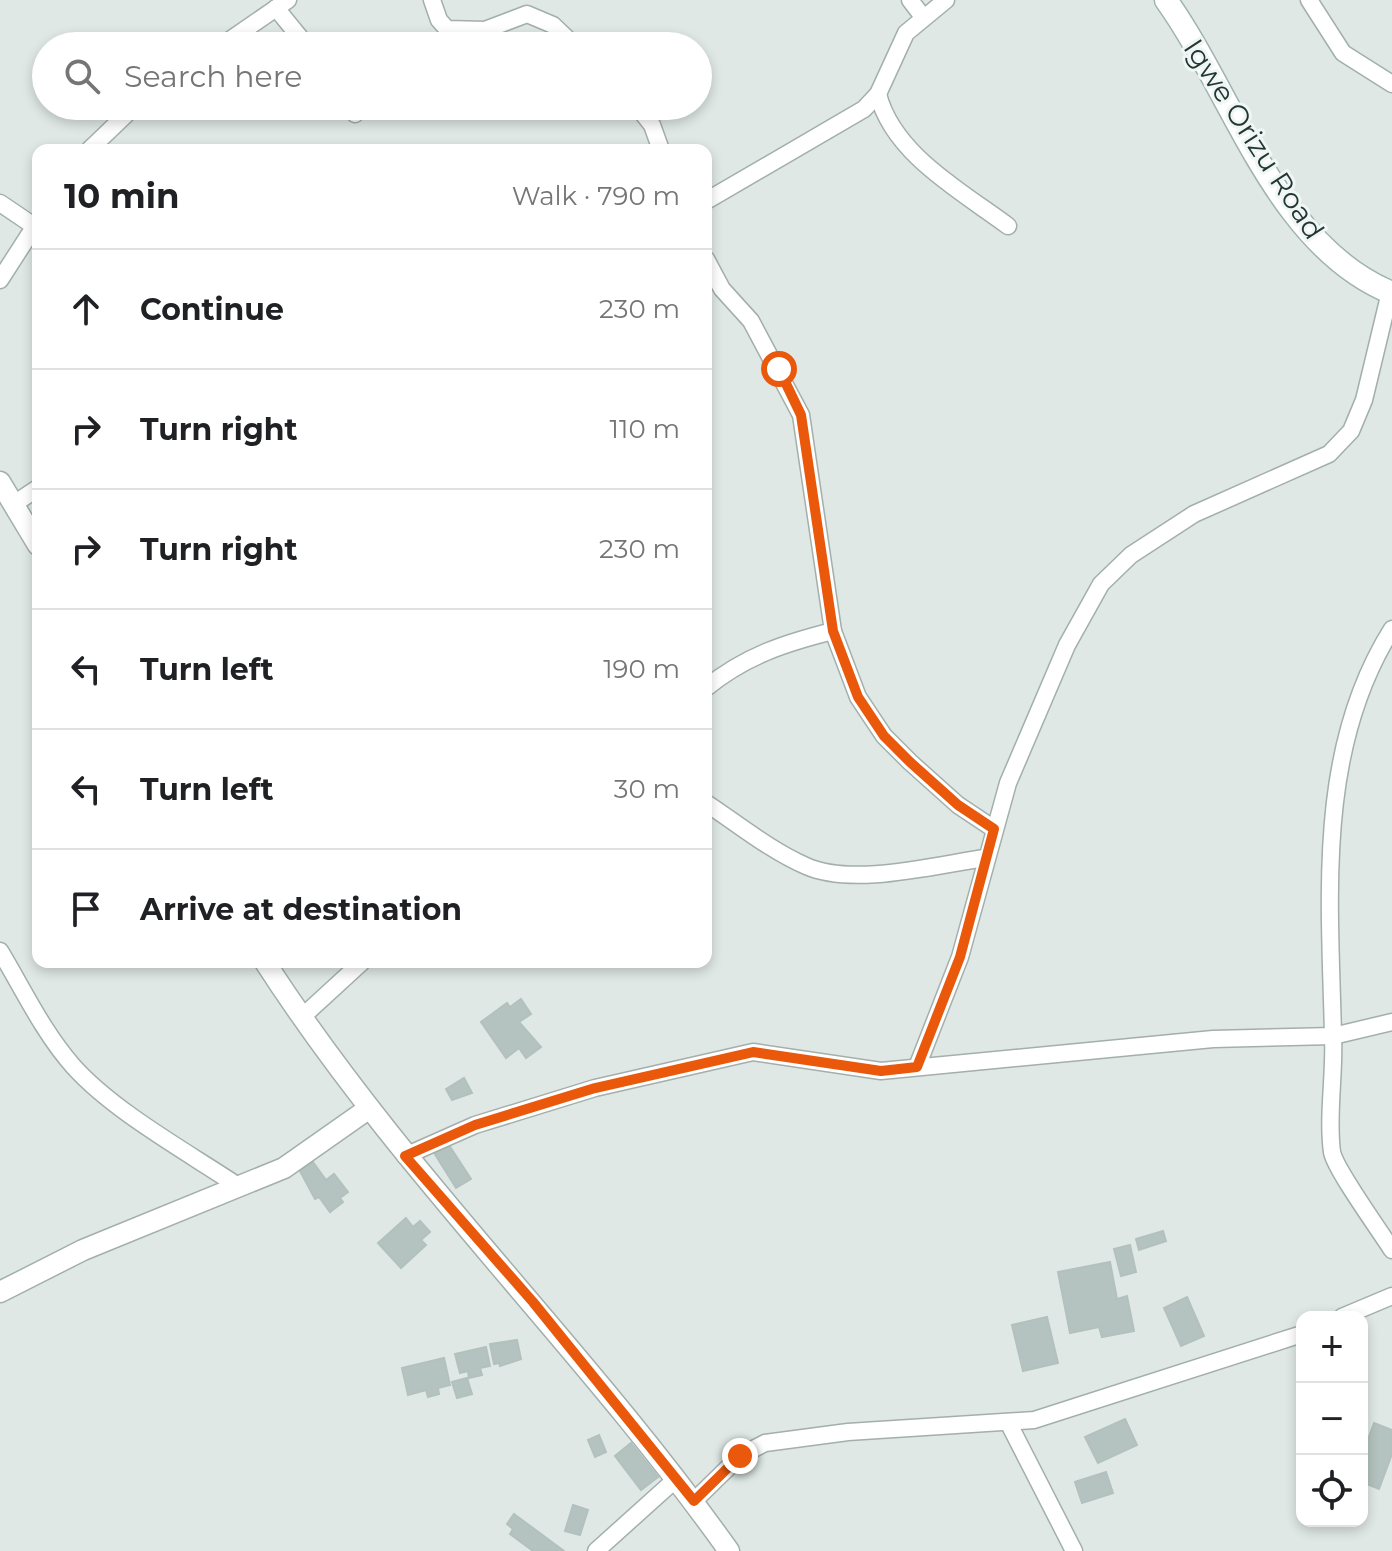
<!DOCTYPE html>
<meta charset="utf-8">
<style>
body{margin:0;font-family:Montserrat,sans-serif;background:#f2f2f2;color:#202124}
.controls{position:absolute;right:24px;bottom:24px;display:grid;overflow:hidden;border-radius:16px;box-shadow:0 4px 12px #0003}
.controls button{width:72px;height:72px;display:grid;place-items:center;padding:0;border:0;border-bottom:2px solid #e0e0e0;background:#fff;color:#202124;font:40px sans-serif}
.stop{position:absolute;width:24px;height:24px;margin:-18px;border:6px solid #ea580c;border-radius:50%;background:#fff}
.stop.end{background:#ea580c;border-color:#fff;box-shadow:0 2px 8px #0008}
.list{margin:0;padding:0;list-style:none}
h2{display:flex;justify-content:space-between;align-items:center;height:104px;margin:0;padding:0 32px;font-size:34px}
h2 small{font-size:26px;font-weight:400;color:#757577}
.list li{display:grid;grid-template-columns:52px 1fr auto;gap:24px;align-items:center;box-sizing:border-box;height:120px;padding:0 32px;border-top:2px solid #e0e0e0}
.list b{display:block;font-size:30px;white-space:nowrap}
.list em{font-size:26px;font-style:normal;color:#757577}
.icon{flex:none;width:44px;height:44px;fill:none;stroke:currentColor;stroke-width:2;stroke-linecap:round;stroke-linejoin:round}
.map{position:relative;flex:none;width:1392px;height:1551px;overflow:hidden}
.search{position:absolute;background:#fff;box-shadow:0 4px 12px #0003;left:32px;top:32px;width:680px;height:88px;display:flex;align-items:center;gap:20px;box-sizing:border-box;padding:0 28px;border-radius:44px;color:#757577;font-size:30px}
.panel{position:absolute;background:#fff;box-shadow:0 4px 12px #0003;left:32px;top:144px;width:680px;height:824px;border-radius:16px}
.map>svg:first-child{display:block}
.building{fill:#b4c3bf;stroke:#b2c1bd;stroke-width:2}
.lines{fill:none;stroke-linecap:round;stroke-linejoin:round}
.minor-casing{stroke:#a3afac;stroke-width:19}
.tertiary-casing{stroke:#a3afac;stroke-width:23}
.secondary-casing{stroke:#9fb3af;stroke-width:25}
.minor{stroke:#fff;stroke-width:16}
.tertiary{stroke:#fff;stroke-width:20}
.secondary{stroke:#fff;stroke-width:22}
.route{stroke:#ea580c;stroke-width:10}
.labels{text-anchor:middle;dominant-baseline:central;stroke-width:6;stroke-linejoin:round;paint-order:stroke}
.street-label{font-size:28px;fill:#223734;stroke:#eff6f3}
</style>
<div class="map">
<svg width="1392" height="1551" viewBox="0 0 1392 1551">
<rect width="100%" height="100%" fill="#dfe8e5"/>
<!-- building -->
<g class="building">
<polygon points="521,999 531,1014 519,1022 541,1047 526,1058 519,1048 506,1058 481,1022 507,1003 510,1007"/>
<polygon points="464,1078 472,1093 452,1100 446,1089"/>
<polygon points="447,1142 471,1179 456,1188 433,1151"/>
<polygon points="313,1162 326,1180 334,1174 348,1192 340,1198 343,1202 330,1212 319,1197 315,1199 300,1171"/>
<polygon points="406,1218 413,1227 420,1221 430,1232 421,1240 426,1245 401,1268 378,1243"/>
<polygon points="1163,1231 1166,1241 1139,1250 1136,1239"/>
<polygon points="1130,1245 1136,1272 1121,1276 1114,1249"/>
<polygon points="1110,1262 1117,1299 1127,1296 1134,1331 1102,1337 1099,1327 1070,1333 1058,1272"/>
<polygon points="1187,1297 1204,1336 1181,1346 1164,1308"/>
<polygon points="1047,1317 1058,1363 1023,1371 1012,1325"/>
<polygon points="517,1340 521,1359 500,1366 499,1363 494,1364 490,1344"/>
<polygon points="486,1347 490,1366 480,1368 482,1375 469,1378 468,1371 460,1373 455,1354"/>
<polygon points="444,1358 450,1385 438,1388 439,1394 428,1397 426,1390 408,1395 402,1368"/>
<polygon points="467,1378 472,1394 457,1398 452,1382"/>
<polygon points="1125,1419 1137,1445 1098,1463 1085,1437"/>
<polygon points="1374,1423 1392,1430 1392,1454 1379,1489 1362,1482 1362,1456"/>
<polygon points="599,1435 606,1452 595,1457 588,1440"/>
<polygon points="631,1443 658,1477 641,1490 615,1456"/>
<polygon points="1106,1472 1113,1493 1082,1503 1075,1482"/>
<polygon points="573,1505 588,1510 580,1535 565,1531"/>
<polygon points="514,1514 564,1551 533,1551 510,1534 513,1529 507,1524"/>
</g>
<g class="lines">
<!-- minor casing -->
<g class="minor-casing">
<g id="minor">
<polyline points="432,0 439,20 447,29 485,30 527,14 553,25 575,46"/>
<polyline points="910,0 923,17"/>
<polyline points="1309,0 1343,53 1392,84"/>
<polyline points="276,8 307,46"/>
<polyline points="221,46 288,0"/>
<path d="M878 94C893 154 961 191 1008 226"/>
<polyline points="349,106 355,114"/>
<polyline points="637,106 652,125 661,150"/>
<polyline points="89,150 135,106"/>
<polyline points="706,201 864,109 878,94 906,33 946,0"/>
<polyline points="0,203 34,226"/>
<polyline points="706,259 722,289 751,321 801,415 833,631 858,697 884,736 910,762 958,805 994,829"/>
<polyline points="0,280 38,221"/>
<polyline points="14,504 38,488"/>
<path d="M1392 629C1315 751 1330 900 1333 1036 1335 1074 1327 1115 1332 1152 1335 1169 1380 1231 1392 1250"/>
<path d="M706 688C745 656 785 643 833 631"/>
<path d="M706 803C738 824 771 851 806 866 853 887 936 865 985 858"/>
<path d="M0 951C23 989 43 1032 73 1066 113 1111 187 1152 238 1186"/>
<polyline points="301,1018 362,962"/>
<polyline points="917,1067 960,957 1008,783 1067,645 1101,584 1131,555 1194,514 1329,454 1351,431 1364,400 1390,292"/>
<polyline points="405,1156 475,1125 595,1088 753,1052 881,1071 1213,1039 1333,1036 1392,1022"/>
<polyline points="1342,1317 1392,1296"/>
<polyline points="1008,1422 1074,1551"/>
<polyline points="694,1501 740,1456 765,1443 848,1432 1034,1420 1302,1334"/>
<polyline points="596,1551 676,1479"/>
</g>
</g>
<!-- tertiary casing -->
<g class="tertiary-casing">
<g id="tertiary">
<polyline points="0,482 38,545"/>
<path d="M265 962C401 1173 584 1347 729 1551"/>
<polyline points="0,1292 83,1250 284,1168 368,1109"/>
</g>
</g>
<!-- secondary casing -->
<g class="secondary-casing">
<path id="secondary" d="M1166 0C1234 95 1276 246 1392 293"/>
</g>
<!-- minor -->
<use href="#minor" class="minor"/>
<!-- tertiary -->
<use href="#tertiary" class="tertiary"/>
<!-- secondary -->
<use href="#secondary" class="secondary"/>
</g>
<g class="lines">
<!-- route -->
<polyline class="route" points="740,1456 694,1501 533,1302 405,1156 475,1125 595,1088 753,1052 881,1071 917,1067 960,957 994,829 958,805 910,762 884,736 858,697 833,631 801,415 779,369"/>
</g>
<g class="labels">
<!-- street labels -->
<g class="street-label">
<text transform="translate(1254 139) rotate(57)">Igwe Orizu Road</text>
</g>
</g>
</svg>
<div class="controls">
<button>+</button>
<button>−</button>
<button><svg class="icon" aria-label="locate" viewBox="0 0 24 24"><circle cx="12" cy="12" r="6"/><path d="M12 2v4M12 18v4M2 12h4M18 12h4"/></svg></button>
</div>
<div class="stop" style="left:779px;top:369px"></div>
<div class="stop end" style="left:740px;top:1456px"></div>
<div class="search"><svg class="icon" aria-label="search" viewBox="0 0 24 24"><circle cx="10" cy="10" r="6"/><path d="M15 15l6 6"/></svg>Search here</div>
<section class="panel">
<h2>10 min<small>Walk · 790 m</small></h2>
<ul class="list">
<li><svg class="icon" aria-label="ahead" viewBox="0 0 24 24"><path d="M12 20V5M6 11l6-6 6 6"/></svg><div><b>Continue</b></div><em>230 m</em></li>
<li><svg class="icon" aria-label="right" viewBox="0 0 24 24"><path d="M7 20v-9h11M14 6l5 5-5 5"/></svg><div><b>Turn right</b></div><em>110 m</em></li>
<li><svg class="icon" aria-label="right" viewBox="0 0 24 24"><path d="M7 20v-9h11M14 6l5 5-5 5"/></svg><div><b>Turn right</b></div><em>230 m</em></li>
<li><svg class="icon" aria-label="left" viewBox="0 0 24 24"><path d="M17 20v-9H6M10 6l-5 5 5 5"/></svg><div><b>Turn left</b></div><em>190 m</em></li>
<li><svg class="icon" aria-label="left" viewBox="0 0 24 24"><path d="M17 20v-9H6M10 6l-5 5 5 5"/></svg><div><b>Turn left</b></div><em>30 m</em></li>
<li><svg class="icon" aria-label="arrive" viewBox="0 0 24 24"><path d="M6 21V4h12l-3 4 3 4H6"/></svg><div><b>Arrive at destination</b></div></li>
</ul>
</section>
</div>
